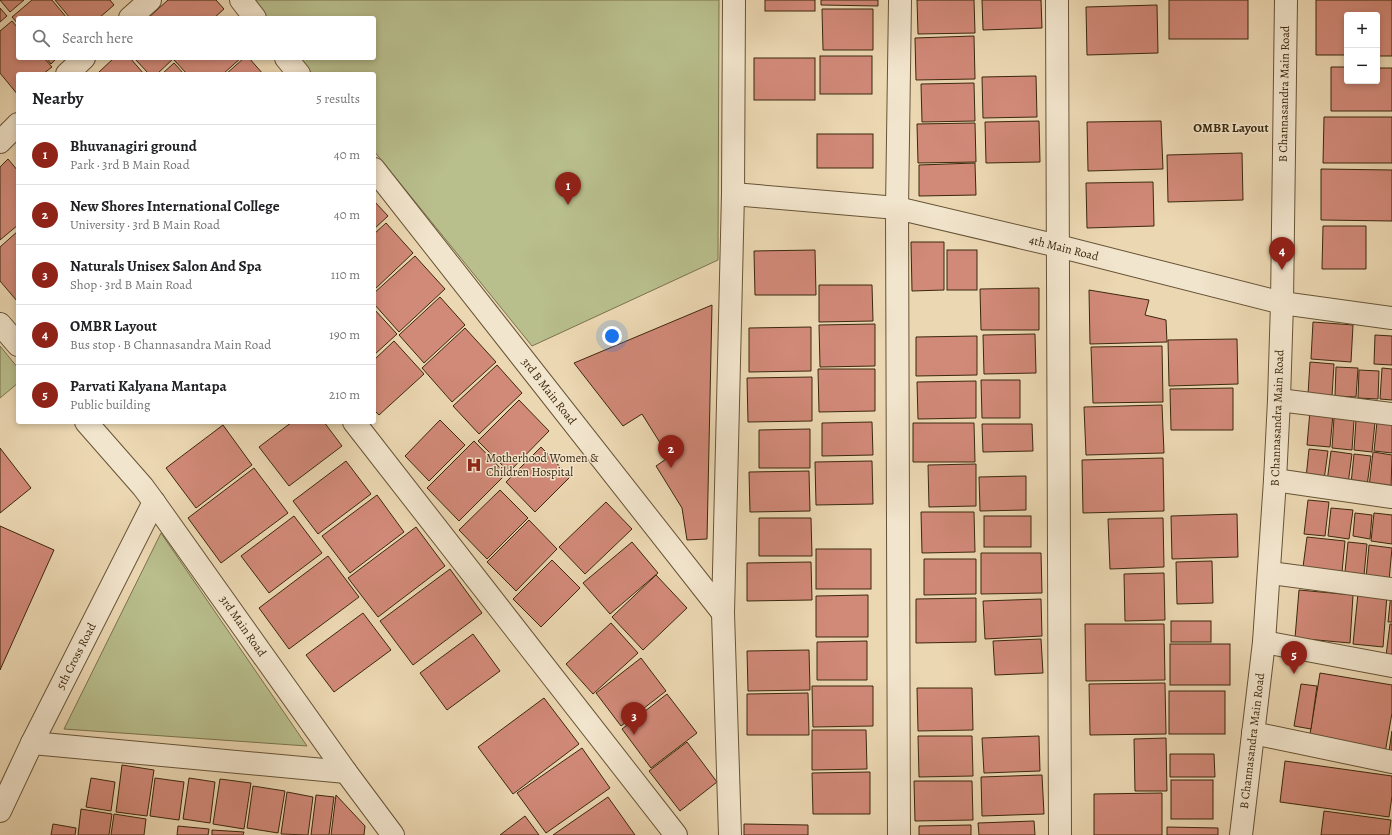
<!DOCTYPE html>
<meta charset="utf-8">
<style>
body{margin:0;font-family:Alegreya,serif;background:#f6f6f6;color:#202124}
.controls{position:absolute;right:12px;top:12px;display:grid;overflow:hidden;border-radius:4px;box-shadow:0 2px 6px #0003}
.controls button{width:36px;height:36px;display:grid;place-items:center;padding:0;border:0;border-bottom:1px solid #e0e0e0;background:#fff;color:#202124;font:20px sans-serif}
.you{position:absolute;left:612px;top:336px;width:14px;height:14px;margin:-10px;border:3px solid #fff;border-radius:50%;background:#1a73e8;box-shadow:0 0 0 6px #1a73e833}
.badge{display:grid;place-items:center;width:26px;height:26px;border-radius:50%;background:#8f2418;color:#fff;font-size:13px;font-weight:700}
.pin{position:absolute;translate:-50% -33px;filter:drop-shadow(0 1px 2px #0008)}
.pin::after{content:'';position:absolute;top:21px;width:14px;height:12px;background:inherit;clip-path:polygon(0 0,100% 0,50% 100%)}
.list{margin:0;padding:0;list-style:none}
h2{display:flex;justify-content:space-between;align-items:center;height:52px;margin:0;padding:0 16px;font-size:17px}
h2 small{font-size:13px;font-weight:400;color:#757577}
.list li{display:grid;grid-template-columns:26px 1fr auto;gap:12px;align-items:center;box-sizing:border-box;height:60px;padding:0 16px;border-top:1px solid #e0e0e0}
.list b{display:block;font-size:15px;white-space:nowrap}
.list p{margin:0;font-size:13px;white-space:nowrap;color:#757577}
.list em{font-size:13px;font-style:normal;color:#757577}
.icon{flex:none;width:22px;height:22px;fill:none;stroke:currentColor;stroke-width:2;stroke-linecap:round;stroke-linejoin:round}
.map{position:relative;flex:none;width:1392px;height:835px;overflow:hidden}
.search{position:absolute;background:#fff;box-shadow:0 2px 6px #0003;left:16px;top:16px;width:360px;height:44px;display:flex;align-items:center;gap:10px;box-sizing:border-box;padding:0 14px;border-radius:4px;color:#757577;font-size:15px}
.panel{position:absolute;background:#fff;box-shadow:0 2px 6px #0003;left:16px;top:72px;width:360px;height:352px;border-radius:4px}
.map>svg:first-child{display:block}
.green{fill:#b8be8c;stroke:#7a734c}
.building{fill:#d18978;stroke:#3b280d}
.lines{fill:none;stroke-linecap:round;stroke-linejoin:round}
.minor-casing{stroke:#675436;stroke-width:24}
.tertiary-casing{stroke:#675436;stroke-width:24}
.minor{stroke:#f2e5cd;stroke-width:22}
.tertiary{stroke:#f2e5cd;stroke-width:22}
.labels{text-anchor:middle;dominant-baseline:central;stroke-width:3;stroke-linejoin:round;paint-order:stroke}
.street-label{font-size:12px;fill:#3b280d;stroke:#f2e5cd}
.poi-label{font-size:12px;fill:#3b280d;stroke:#f2e5cd;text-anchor:start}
.neighbourhood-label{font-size:13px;font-weight:bold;fill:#3b280d;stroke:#f2e5cd}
</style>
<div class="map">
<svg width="1392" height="835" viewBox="0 0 1392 835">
<rect width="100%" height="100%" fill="#ebd7b2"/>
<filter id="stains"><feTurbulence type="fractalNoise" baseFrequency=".005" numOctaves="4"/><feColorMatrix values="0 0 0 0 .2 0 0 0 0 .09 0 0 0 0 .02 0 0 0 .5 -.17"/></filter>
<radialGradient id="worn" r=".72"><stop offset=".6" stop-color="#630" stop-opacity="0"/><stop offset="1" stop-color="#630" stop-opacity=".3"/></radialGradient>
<!-- green -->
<g class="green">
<polygon points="251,0 719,0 718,260 532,346 374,151 374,74 312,74 299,58 374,58 374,18 266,18"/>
<polygon points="0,346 18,368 18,383 0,398"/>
<polygon points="161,533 307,746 64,729"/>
</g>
<!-- building -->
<g class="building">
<polygon points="0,0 24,0 10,12"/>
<polygon points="32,0 52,0 67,18 18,18 18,24 12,17"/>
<polygon points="55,0 110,0 114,5 99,18 70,18"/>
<polygon points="168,0 216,0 224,9 214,18 148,18"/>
<rect x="765" y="0" width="50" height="11"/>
<polygon points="821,0 878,0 878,6 821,5"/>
<polygon points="917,0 974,0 975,33 918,34"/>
<polygon points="982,0 1041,0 1042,28 983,30"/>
<rect x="1169" y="0" width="79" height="39"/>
<polygon points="1316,0 1392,0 1392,56 1377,56 1377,15 1347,15 1347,55 1316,55"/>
<polygon points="1157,5 1158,53 1087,55 1086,7"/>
<polygon points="0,8 7,16 0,22"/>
<polygon points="822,9 873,9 873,50 823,50"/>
<polygon points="12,21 18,28 18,58 44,58 52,67 43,74 18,74 18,95 0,73 0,31"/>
<polygon points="974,36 975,79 916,80 915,38"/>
<rect x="820" y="56" width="52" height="38"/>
<polygon points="46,58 57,58 51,64"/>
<polygon points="114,58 130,58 144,74 100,74 99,72"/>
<polygon points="134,58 174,58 157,74 149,74"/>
<polygon points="176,58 241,58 223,74 187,74 174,60"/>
<polygon points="244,58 249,58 263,74 226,74"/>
<rect x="754" y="58" width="61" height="42"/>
<polygon points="174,63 184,74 162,74"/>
<polygon points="1331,67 1347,67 1347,81 1377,81 1377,68 1392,68 1392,111 1331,111"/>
<polygon points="1036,76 1037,117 983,118 982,77"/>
<polygon points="974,83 975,121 922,122 921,84"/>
<polygon points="1324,117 1392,117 1392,163 1323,163"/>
<polygon points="1039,121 1040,162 986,163 985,122"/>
<polygon points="1161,121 1163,169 1088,171 1087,122"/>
<polygon points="975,123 976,162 918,163 917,124"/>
<rect x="817" y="134" width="56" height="34"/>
<polygon points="1242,153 1243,200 1168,202 1167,155"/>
<polygon points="8,159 18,171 18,225 0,240 0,167"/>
<polygon points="975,163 976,195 919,196 919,165"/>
<polygon points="1321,169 1392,170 1392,221 1321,220"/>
<polygon points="1153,182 1154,226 1087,228 1086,183"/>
<polygon points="374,201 388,216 374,229"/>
<polygon points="386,223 413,253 374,290 374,234"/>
<polygon points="1323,226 1366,226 1366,269 1322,269"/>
<polygon points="18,231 18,301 17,301 0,281 0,247"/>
<polygon points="911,242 944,242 944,290 912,291"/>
<polygon points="815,250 816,295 755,295 754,251"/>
<rect x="947" y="250" width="30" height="40"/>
<polygon points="415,256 445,289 399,332 374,304 374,293"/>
<polygon points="819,285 872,285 873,321 819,322"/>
<polygon points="1039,288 1039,330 981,330 980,289"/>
<polygon points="1089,290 1149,300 1145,315 1166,320 1167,342 1090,344"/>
<polygon points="440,297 465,325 424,363 399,335"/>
<polygon points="712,305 707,539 687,540 682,508 656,466 669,457 642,414 623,426 574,363"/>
<polygon points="374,309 397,334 374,355"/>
<polygon points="1313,322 1353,325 1351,362 1311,359"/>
<polygon points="875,324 875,366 820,367 819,325"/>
<polygon points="811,327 811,371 749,372 749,328"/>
<polygon points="465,328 496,362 452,402 422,368"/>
<polygon points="1035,334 1036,373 984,374 983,335"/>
<polygon points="1375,335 1392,336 1392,365 1374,364"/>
<polygon points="977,336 977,375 916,376 916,337"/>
<polygon points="1237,339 1238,384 1169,386 1168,340"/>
<polygon points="394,341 424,374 379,415 374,410 374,360"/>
<polygon points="1162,346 1163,402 1093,403 1091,347"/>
<polygon points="1310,362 1334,364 1332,396 1308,394"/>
<polygon points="497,365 522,393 479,434 453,406"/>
<polygon points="1336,367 1358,368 1356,397 1335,396"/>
<polygon points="1382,368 1392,369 1392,400 1380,399"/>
<polygon points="818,369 875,369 875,411 819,412"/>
<polygon points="1359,370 1379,371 1378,399 1358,398"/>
<polygon points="812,377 812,421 748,422 747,378"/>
<polygon points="981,380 1020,380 1020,418 982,418"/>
<polygon points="976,381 976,418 918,419 917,382"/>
<polygon points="1233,388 1233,430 1171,430 1170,389"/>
<polygon points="519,400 549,431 509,472 478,441"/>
<polygon points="1162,405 1164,453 1086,455 1084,407"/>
<polygon points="1310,411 1333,414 1330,447 1307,445"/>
<polygon points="1334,418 1354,420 1352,450 1332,448"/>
<polygon points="440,420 465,445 429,481 405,456"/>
<polygon points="1356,420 1375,422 1372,452 1354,450"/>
<polygon points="292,422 324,422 342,446 289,486 259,447"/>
<polygon points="872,422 873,455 822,456 822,423"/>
<polygon points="1377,422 1392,423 1392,453 1374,451"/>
<polygon points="913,423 974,423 975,462 913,462"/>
<polygon points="982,424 1032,424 1033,451 983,452"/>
<polygon points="223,425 252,465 196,508 166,468"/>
<polygon points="810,429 810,468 759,468 759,430"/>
<polygon points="474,441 506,474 459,521 427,488"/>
<polygon points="541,447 570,477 535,512 506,482"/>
<polygon points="0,448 31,488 0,513"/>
<polygon points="1309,449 1328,451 1324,480 1306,478"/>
<polygon points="1331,451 1352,454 1348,484 1327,482"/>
<polygon points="1373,452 1392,455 1391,489 1369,487"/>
<polygon points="1354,454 1371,456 1367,486 1351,484"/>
<polygon points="1163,458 1164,511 1083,513 1082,460"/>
<polygon points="346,461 371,494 318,534 293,501"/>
<polygon points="872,461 873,504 816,505 815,462"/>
<polygon points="976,464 976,506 929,507 928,465"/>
<polygon points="254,468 288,513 221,563 188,518"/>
<polygon points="809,471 810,511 750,512 749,472"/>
<polygon points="1026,476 1026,510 980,511 979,477"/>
<polygon points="500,490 528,518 487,559 459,530"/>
<polygon points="377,495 404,532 350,573 322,536"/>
<polygon points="1308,500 1329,502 1325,536 1304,534"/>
<polygon points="606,502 632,529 585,574 559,547"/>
<polygon points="1331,508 1353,510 1349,539 1328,536"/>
<polygon points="921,512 974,512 975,552 922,553"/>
<polygon points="1355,513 1372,515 1370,539 1353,536"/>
<polygon points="1374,513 1392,515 1392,544 1371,541"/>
<polygon points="1237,514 1238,557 1172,559 1171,516"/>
<polygon points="294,516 322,553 269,593 241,556"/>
<rect x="984" y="516" width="47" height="31"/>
<polygon points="759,518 811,518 812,556 759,556"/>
<polygon points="1163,518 1164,567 1110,569 1108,519"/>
<polygon points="529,520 557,549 516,591 487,562"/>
<polygon points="0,526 54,550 0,670"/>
<polygon points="416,527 445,566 378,617 348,578"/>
<polygon points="1307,537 1345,541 1342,572 1303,567"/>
<polygon points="632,542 658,573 610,614 583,583"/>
<polygon points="1348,542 1367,544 1364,575 1345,572"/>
<polygon points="1369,545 1392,548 1389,581 1366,578"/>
<rect x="816" y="549" width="55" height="40"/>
<polygon points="981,553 1041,553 1042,593 981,594"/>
<polygon points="328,556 359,597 289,649 259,608"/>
<polygon points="924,559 976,559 976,594 924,595"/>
<polygon points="552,560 580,588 541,627 513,599"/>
<polygon points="1212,561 1213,603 1177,604 1176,562"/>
<polygon points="811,562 812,600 747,601 747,563"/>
<polygon points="450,569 482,613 413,665 380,621"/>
<polygon points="1164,573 1165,620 1125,621 1124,574"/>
<polygon points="656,575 687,608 643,650 612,617"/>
<polygon points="1299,590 1353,595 1350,643 1295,638"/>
<polygon points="1358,593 1387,595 1383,647 1353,644"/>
<polygon points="1391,594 1392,594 1392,622 1388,622"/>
<polygon points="868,595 868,637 816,637 816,596"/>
<polygon points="976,598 976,642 916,643 916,599"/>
<polygon points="1041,599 1042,636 985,639 983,601"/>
<polygon points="363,613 391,650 334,692 306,655"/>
<rect x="1171" y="621" width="40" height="21"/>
<polygon points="611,623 638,653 593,694 566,664"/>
<polygon points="1085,624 1164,624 1165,680 1086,681"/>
<polygon points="1390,624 1392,624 1392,657 1386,656"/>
<polygon points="473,634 500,671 447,710 420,673"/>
<polygon points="1041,639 1043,673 995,675 993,641"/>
<polygon points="867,641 867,680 817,680 817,642"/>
<rect x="1170" y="644" width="60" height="41"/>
<polygon points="809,650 810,690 748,691 747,651"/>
<polygon points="641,658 666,691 621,726 596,693"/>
<polygon points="1320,673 1392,685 1392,713 1385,753 1309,740"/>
<polygon points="1165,683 1166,734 1090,735 1089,684"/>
<polygon points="1301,684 1317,686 1311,729 1294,726"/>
<polygon points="812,686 873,686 873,726 813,727"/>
<polygon points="917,688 972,688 973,730 918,731"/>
<rect x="1169" y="691" width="56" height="43"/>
<polygon points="808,693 809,735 747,735 747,694"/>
<polygon points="667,694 697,733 651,768 622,729"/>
<polygon points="544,698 579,744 513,794 478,747"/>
<polygon points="812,730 866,730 867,769 812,770"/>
<polygon points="1392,731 1392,752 1389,751"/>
<polygon points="918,736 972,736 973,776 919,777"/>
<polygon points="1039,736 1040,771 984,773 982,738"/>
<polygon points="1166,738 1167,791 1135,791 1134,739"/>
<polygon points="687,742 717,782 680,811 649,771"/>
<polygon points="582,748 610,788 546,833 517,793"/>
<polygon points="1170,754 1214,754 1215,777 1170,777"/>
<polygon points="1285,761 1392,776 1392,796 1389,817 1280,802"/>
<polygon points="122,765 154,770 147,816 116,812"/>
<polygon points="870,772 870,814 813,814 812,773"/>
<polygon points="1042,775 1044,814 982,816 981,777"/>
<polygon points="91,778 115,782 111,811 86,807"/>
<polygon points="155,778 184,782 179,820 150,816"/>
<polygon points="189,778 215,782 210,823 183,819"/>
<polygon points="220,779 251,783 244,829 213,824"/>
<rect x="1171" y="780" width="42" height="39"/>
<polygon points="914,781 972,781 973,820 915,821"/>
<polygon points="253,786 285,791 278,833 247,828"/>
<polygon points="287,792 313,797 308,835 281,834"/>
<polygon points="1162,793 1162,835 1094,835 1094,794"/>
<polygon points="316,795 334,797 329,835 311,835"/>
<polygon points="336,795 365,826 364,835 331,835"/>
<polygon points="608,797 635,835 553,835"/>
<polygon points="81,809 112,814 109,835 78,835"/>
<polygon points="1324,811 1391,820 1389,835 1321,835"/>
<polygon points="114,814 146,819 144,835 111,835"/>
<polygon points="525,816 539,835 500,835"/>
<polygon points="1034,821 1035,835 979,835 978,823"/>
<polygon points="53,824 76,828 75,835 51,835"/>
<polygon points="744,824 808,825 808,835 744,835"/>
<polygon points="971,825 971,835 919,835 919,826"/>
<polygon points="178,826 209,829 208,835 177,835"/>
<polygon points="1167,827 1218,828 1218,835 1167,835"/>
<polygon points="212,830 244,832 243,835 212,835"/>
</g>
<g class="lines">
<!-- minor casing -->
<g class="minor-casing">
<g id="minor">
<polyline points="241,0 255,18"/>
<polyline points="1057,0 1060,835"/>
<polyline points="130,18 150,0"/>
<polyline points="286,58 299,74"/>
<polyline points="67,74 84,58"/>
<polyline points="0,142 18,124"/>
<polyline points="374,169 723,613"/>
<polyline points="733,194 897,208 1058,246 1282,303 1392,318"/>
<polyline points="0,324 18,345"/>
<polyline points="1279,400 1392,414"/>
<polyline points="86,422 143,487 154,502 346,772 393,835"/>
<polyline points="354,422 676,835"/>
<polyline points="1275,480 1392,497"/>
<polyline points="1270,573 1392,589"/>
<polyline points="1264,642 1392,666"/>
<polyline points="1253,733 1392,762"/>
<polyline points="32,743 346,772"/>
<polyline points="0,811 32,743 154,502"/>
<polyline points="730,835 723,613 733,194 734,0"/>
<polyline points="899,835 897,208 900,0"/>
</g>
</g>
<!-- tertiary casing -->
<g class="tertiary-casing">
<polyline id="tertiary" points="1241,835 1264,642 1275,480 1279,400 1282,303 1286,0"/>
</g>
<!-- minor -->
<use href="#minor" class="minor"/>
<!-- tertiary -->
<use href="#tertiary" class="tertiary"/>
</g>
<!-- icons -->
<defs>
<g id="hospital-bare" transform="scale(1.2)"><path d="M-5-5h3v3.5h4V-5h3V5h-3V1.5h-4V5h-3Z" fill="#8f2418" stroke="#f2e5cd" stroke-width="2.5" paint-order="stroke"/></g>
</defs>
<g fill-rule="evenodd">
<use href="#hospital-bare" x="474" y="465"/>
</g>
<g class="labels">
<!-- street labels -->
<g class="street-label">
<text transform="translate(1284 94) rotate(-89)">B Channasandra Main Road</text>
<text transform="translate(1064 248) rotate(14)">4th Main Road</text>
<text transform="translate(549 391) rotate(52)">3rd B Main Road</text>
<text transform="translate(1277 418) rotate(-88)">B Channasandra Main Road</text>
<text transform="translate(243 626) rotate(55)">3rd Main Road</text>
<text transform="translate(76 656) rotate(-63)">5th Cross Road</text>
<text transform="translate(1252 741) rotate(-83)">B Channasandra Main Road</text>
</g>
<!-- poi labels -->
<g class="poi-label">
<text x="486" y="458">Motherhood Women &amp;<tspan x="486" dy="14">Children Hospital</tspan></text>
</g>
<!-- neighbourhood labels -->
<g class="neighbourhood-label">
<text x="1231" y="127">OMBR Layout</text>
</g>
</g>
<rect width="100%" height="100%" filter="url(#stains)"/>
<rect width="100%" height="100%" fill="url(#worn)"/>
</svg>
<div class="controls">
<button>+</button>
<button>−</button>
</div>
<div class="you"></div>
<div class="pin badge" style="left:568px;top:205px">1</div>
<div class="pin badge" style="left:671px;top:468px">2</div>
<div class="pin badge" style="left:634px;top:735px">3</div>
<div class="pin badge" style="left:1282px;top:270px">4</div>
<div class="pin badge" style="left:1294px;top:674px">5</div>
<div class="search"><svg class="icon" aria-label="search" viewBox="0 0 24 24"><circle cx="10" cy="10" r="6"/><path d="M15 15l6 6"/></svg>Search here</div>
<section class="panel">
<h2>Nearby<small>5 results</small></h2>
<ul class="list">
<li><span class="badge">1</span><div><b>Bhuvanagiri ground</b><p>Park · 3rd B Main Road</p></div><em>40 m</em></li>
<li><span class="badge">2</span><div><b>New Shores International College</b><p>University · 3rd B Main Road</p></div><em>40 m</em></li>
<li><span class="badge">3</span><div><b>Naturals Unisex Salon And Spa</b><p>Shop · 3rd B Main Road</p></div><em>110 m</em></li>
<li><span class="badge">4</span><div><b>OMBR Layout</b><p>Bus stop · B Channasandra Main Road</p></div><em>190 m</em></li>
<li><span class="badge">5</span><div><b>Parvati Kalyana Mantapa</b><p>Public building</p></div><em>210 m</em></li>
</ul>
</section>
</div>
